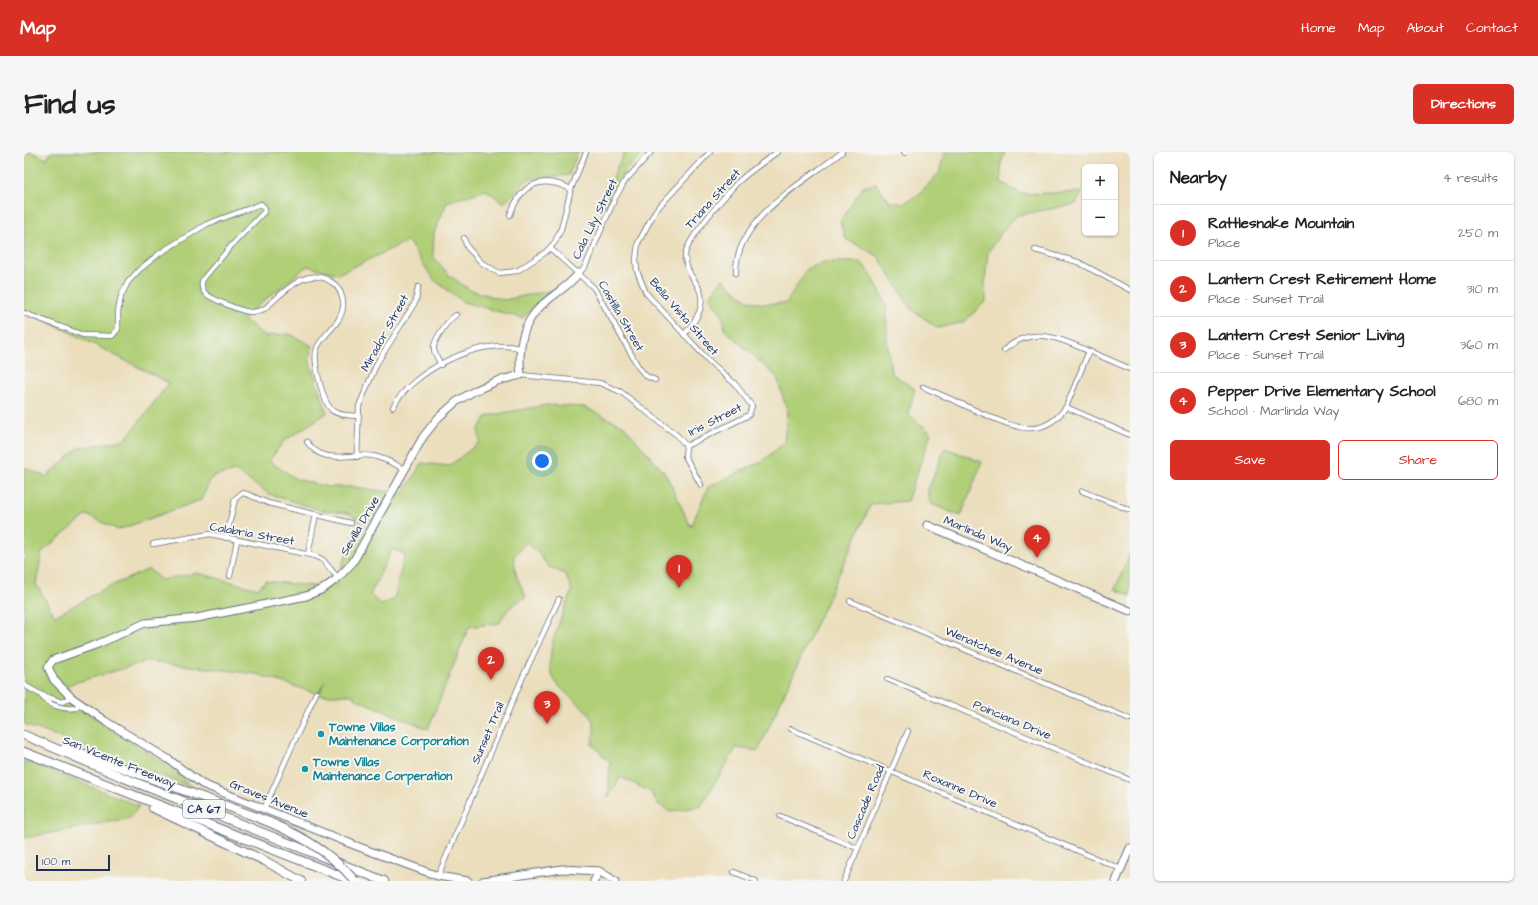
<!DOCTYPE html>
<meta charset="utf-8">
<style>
body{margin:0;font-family:"Architects Daughter",sans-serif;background:#f6f6f6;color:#222}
.controls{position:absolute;right:12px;top:12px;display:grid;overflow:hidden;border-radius:6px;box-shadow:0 1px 3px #0004}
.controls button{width:36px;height:36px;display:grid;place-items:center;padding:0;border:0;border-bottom:1px solid #e0e0e0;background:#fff;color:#222;font:20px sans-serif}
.scale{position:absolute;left:12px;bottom:10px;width:74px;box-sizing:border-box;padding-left:4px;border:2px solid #1b2f5e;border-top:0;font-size:11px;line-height:14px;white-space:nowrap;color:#1b2f5e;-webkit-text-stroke:3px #f6f6f2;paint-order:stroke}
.you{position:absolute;left:518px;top:309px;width:14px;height:14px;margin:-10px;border:3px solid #fff;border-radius:50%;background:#1a73e8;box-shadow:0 0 0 6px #1a73e833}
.badge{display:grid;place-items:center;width:26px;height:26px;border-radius:50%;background:#d93025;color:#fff;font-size:13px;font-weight:700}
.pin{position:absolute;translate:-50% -33px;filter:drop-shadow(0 1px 2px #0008)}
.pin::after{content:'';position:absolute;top:21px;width:14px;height:12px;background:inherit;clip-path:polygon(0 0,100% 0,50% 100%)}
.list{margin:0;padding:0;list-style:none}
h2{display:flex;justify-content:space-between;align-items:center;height:52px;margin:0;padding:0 16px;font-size:17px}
h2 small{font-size:13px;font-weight:400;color:#767676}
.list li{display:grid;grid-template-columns:26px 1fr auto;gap:12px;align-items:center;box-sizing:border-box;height:56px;padding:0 16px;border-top:1px solid #e0e0e0}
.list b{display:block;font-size:15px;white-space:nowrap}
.list p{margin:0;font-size:13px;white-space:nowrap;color:#767676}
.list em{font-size:13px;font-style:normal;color:#767676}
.actions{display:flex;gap:8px;padding:12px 16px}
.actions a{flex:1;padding:9px 0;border:1px solid #d93025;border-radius:6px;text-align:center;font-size:14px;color:#d93025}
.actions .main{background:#d93025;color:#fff}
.map{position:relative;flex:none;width:1106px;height:729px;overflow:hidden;border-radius:6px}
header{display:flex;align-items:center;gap:24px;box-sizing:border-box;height:56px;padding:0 20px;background:#d93025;color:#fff}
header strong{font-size:19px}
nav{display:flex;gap:22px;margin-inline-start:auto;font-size:14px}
.intro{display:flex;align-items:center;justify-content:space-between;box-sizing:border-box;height:96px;padding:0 24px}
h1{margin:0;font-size:28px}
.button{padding:10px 18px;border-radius:6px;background:#d93025;color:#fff;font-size:14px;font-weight:700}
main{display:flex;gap:24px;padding:0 24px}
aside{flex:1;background:#fff;border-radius:6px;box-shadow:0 1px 3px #0004}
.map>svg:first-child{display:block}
.green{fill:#b0cf77;stroke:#667f6a;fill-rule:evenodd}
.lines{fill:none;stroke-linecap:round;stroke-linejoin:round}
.street-casing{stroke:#646c7f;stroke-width:6}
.secondary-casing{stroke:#646c7f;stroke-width:9}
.highway-casing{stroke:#646c7f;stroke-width:10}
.street{stroke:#fff;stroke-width:4.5}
.secondary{stroke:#fff;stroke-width:7}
.highway{stroke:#fff;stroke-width:8}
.highway-bridge-casing{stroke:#646c7f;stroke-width:10;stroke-linecap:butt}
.highway-bridge{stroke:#fff;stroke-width:8}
.culture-dot{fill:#0f9aa8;stroke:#f6f6f2;stroke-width:1.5}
.labels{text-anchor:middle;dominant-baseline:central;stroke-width:4;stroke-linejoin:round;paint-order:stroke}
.shield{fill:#f6f6f2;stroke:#5d6b8a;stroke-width:1}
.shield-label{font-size:11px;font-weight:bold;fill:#1b2f5e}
.street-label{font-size:12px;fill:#1b2f5e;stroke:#f6f6f2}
.culture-label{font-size:12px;font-weight:bold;fill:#0d838f;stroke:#f6f6f2;text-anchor:start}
</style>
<header>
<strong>Map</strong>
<nav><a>Home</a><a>Map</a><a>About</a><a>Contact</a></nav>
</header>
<div class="intro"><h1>Find us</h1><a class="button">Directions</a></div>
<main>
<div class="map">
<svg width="1106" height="729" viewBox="0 0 1106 729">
<rect width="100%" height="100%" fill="#f6f6f2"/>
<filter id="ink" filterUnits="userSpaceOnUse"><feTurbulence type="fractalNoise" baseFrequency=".025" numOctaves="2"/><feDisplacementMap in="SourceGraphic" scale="8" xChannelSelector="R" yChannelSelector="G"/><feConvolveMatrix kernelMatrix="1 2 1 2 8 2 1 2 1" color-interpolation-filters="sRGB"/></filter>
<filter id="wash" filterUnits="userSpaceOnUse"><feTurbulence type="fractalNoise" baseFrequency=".012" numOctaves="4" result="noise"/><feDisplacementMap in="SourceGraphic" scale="16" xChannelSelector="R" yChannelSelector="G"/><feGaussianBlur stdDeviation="0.9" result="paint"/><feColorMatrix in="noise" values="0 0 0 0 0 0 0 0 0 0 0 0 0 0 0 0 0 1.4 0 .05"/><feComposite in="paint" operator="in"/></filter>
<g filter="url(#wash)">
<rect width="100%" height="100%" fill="#ebdebc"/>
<!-- green -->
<g class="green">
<path d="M0 0H7L23 7 27 0H554L545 23 504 27 480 51 462 38 423 50 410 81 409 104 425 123 446 138 480 148 529 138 498 166 439 150 409 127 384 89 314 122 283 114 219 166 241 184 266 182 288 194 285 208 303 261 260 289 245 309 272 327 304 335H330L379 342 398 311 425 314 456 290 454 278 463 264 522 253 560 255 600 274 642 323 667 375 684 335 739 309 760 291 763 259 753 225 701 178 698 162 685 145 699 127C724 151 726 153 762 151L783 117 800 110H837L849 125 862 153 863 187 867 221 891 237 884 262 907 281 883 349 847 352 734 599 712 596 677 654 646 660 634 652 627 640 597 625 584 645 586 611 568 592C569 586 571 579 570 574 568 555 535 542 528 523 520 499 540 460 548 438L541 422 525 415 514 401 502 390 490 404 492 423 502 445C490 451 481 458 476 471L445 475 404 577 330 546V543H295L301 529 294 542 233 522 125 509 43 533 52 554 141 612 169 636 0 572V315L22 325 55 296 101 288 145 231 50 182 0 159ZM211 319 245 342 295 358 324 361 336 368 309 436 241 429 234 437 173 421 137 428 125 417 80 437 31 464 12 432 18 400 63 363 94 378 177 348 188 325ZM368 397 381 402 370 447 357 453 346 443Z"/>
<polygon points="601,0 620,0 601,19 579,57 593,15"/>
<polygon points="920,0 981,0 977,11 977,30 997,42 1058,40 1052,52 994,63 983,73 964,100 961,129 962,149 940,170 914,176 888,158 854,104 822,87 816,70 839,35 852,32 866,50 880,51 895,42 916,20"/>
<polygon points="921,296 958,310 937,364 907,352 904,346 904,338"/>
<polygon points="1106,402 1106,444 1091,437"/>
<polygon points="0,608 115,654 106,666 0,686"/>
</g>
</g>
<g filter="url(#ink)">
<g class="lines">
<!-- street casing -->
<g class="street-casing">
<g id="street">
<polyline points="880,0 881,1"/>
<path d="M486 63C497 32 517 22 547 37"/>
<polyline points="440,86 443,95 458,111 475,121 493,119 522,100 531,90 537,77 547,37 562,0"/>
<polyline points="526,96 570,136 615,216 622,224 631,228"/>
<polyline points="1011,98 1054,110 1106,138"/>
<polyline points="555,121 561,115 591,46 601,29 627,0"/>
<path d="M712 121C711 66 781 30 818 0"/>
<path d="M0 161 59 183 88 184 94 177V160L97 144 104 130 115 118 136 101 183 72 237 52 241 56 240 60 208 93 179 127C177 131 177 137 181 141 187 147 213 157 221 159 228 161 234 160 240 157 260 141 283 111 309 131 316 136 320 147 319 155 317 173 299 181 293 196 288 208 299 252 309 259 316 264 325 263 333 264"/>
<path d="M660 183C673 167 685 151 672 131 666 122 661 115 661 103 663 87 700 45 712 32 724 20 740 10 753 0"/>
<path d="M980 198C1008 174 1031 185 1060 197 1076 204 1091 210 1106 217"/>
<path d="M417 213C415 208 411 203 410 198 408 189 425 167 432 163"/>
<polyline points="497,223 576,231 597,240 654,284 662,294"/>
<path d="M899 235C918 243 936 251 955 260 986 273 1017 291 1042 255L1065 199"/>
<path d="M369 255C387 220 455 185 495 196"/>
<polyline points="1042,255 1106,283"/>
<path d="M283 290C301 315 325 300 349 304 359 306 371 312 380 317"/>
<polyline points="662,294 725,263 728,254 711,232 684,208 622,141 613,119 612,108 614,91 632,58 686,0"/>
<polyline points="662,294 661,304 677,333"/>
<polyline points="333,305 335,254 353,211 392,149 394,135"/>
<polyline points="1058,339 1106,358"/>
<polyline points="202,386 211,347 218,341 223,342 244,351 327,371"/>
<polyline points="129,392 186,382 291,404 299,408 314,426"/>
<polyline points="284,402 292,362"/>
<polyline points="206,424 213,388"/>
<polyline points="826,449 1106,567"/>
<polyline points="863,527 1106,628"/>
<polyline points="0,533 16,542 38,550 47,545"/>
<path d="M16 542C23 553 39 558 52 556L55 551"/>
<polyline points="767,577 1097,717"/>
<polyline points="240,657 292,541"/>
<polyline points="756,664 833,696"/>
<polyline points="710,720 732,729"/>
<polyline points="414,724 498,527 535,447"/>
<polyline points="820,729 884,579"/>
</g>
</g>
<!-- secondary casing -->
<g class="secondary-casing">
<g id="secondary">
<polyline points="903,373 1106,459"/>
<path d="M444 729 414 724 335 695 178 632 144 607 81 569 47 545 30 528 24 515 29 508 74 492 121 471 173 466 282 444 299 437 314 426 329 410 399 285 414 266 432 250 450 239 473 229 497 223C494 197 497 172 518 153 530 142 545 134 555 121"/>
<polyline points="459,729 538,717 575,719 591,729"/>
<polyline points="570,729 575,719"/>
<polyline points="1092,729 1106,696"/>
</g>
</g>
<!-- highway casing -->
<g class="highway-casing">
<g id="highway">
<polyline points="0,583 98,625 360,729"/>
<polyline points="41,595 230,664"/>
<polyline points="0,600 329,729"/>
<polyline points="129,656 241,709 277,729"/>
</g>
</g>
<!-- street -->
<use href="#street" class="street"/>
<!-- secondary -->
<use href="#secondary" class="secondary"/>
<!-- highway -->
<use href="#highway" class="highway"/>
<!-- highway-bridge casing -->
<g class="highway-bridge-casing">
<path id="highway-bridge" d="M230 664C269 679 304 697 331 729"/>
</g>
<!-- highway-bridge -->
<use href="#highway-bridge" class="highway-bridge"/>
</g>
</g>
<!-- markers -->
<g class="culture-dot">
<circle cx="297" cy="582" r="4"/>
<circle cx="281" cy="617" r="4"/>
</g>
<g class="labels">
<!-- shield labels -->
<rect class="shield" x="159" y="648" width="42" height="18" rx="3"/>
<g class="shield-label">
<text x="180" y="657">CA 67</text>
</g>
<!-- street labels -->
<g class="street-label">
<text transform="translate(689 47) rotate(-48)">Triana Street</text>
<text transform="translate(571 67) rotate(-64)">Cala Lily Street</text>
<text transform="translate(597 164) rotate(60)">Castilla Street</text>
<text transform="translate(660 165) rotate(49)">Bella Vista Street</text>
<text transform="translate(361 181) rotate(-61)">Mirador Street</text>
<text transform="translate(691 268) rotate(-27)">Iris Street</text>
<text transform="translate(336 374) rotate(-60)">Sevilla Drive</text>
<text transform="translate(228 382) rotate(10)">Calabria Street</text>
<text transform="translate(954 382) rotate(23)">Marlinda Way</text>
<text transform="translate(970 499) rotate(23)">Wenatchee Avenue</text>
<text transform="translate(988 568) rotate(23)">Poinciana Drive</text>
<text transform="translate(464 581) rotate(-67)">Sunset Trail</text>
<text transform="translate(95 610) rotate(22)">San Vicente Freeway</text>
<text transform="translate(936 637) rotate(23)">Roxanne Drive</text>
<text transform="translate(245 647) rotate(22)">Graves Avenue</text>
<text transform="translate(842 650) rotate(-67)">Cascade Road</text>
</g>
<!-- culture labels -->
<g class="culture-label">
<text x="305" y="575">Towne Villas<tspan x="305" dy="14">Maintenance Corporation</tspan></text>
<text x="289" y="610">Towne Villas<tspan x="289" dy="14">Maintenance Corperation</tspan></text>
</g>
</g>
</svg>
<div class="controls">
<button>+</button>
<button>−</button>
</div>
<div class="scale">100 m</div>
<div class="you"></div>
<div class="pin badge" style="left:655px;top:436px">1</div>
<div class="pin badge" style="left:467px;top:528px">2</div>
<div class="pin badge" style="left:523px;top:572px">3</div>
<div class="pin badge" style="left:1013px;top:406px">4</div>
</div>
<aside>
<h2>Nearby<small>4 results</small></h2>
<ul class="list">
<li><span class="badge">1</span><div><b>Rattlesnake Mountain</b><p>Place</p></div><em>250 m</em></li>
<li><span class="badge">2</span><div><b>Lantern Crest Retirement Home</b><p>Place · Sunset Trail</p></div><em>310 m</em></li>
<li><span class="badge">3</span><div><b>Lantern Crest Senior Living</b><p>Place · Sunset Trail</p></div><em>360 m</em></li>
<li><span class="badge">4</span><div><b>Pepper Drive Elementary School</b><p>School · Marlinda Way</p></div><em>680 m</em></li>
</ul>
<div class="actions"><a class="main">Save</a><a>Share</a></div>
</aside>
</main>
